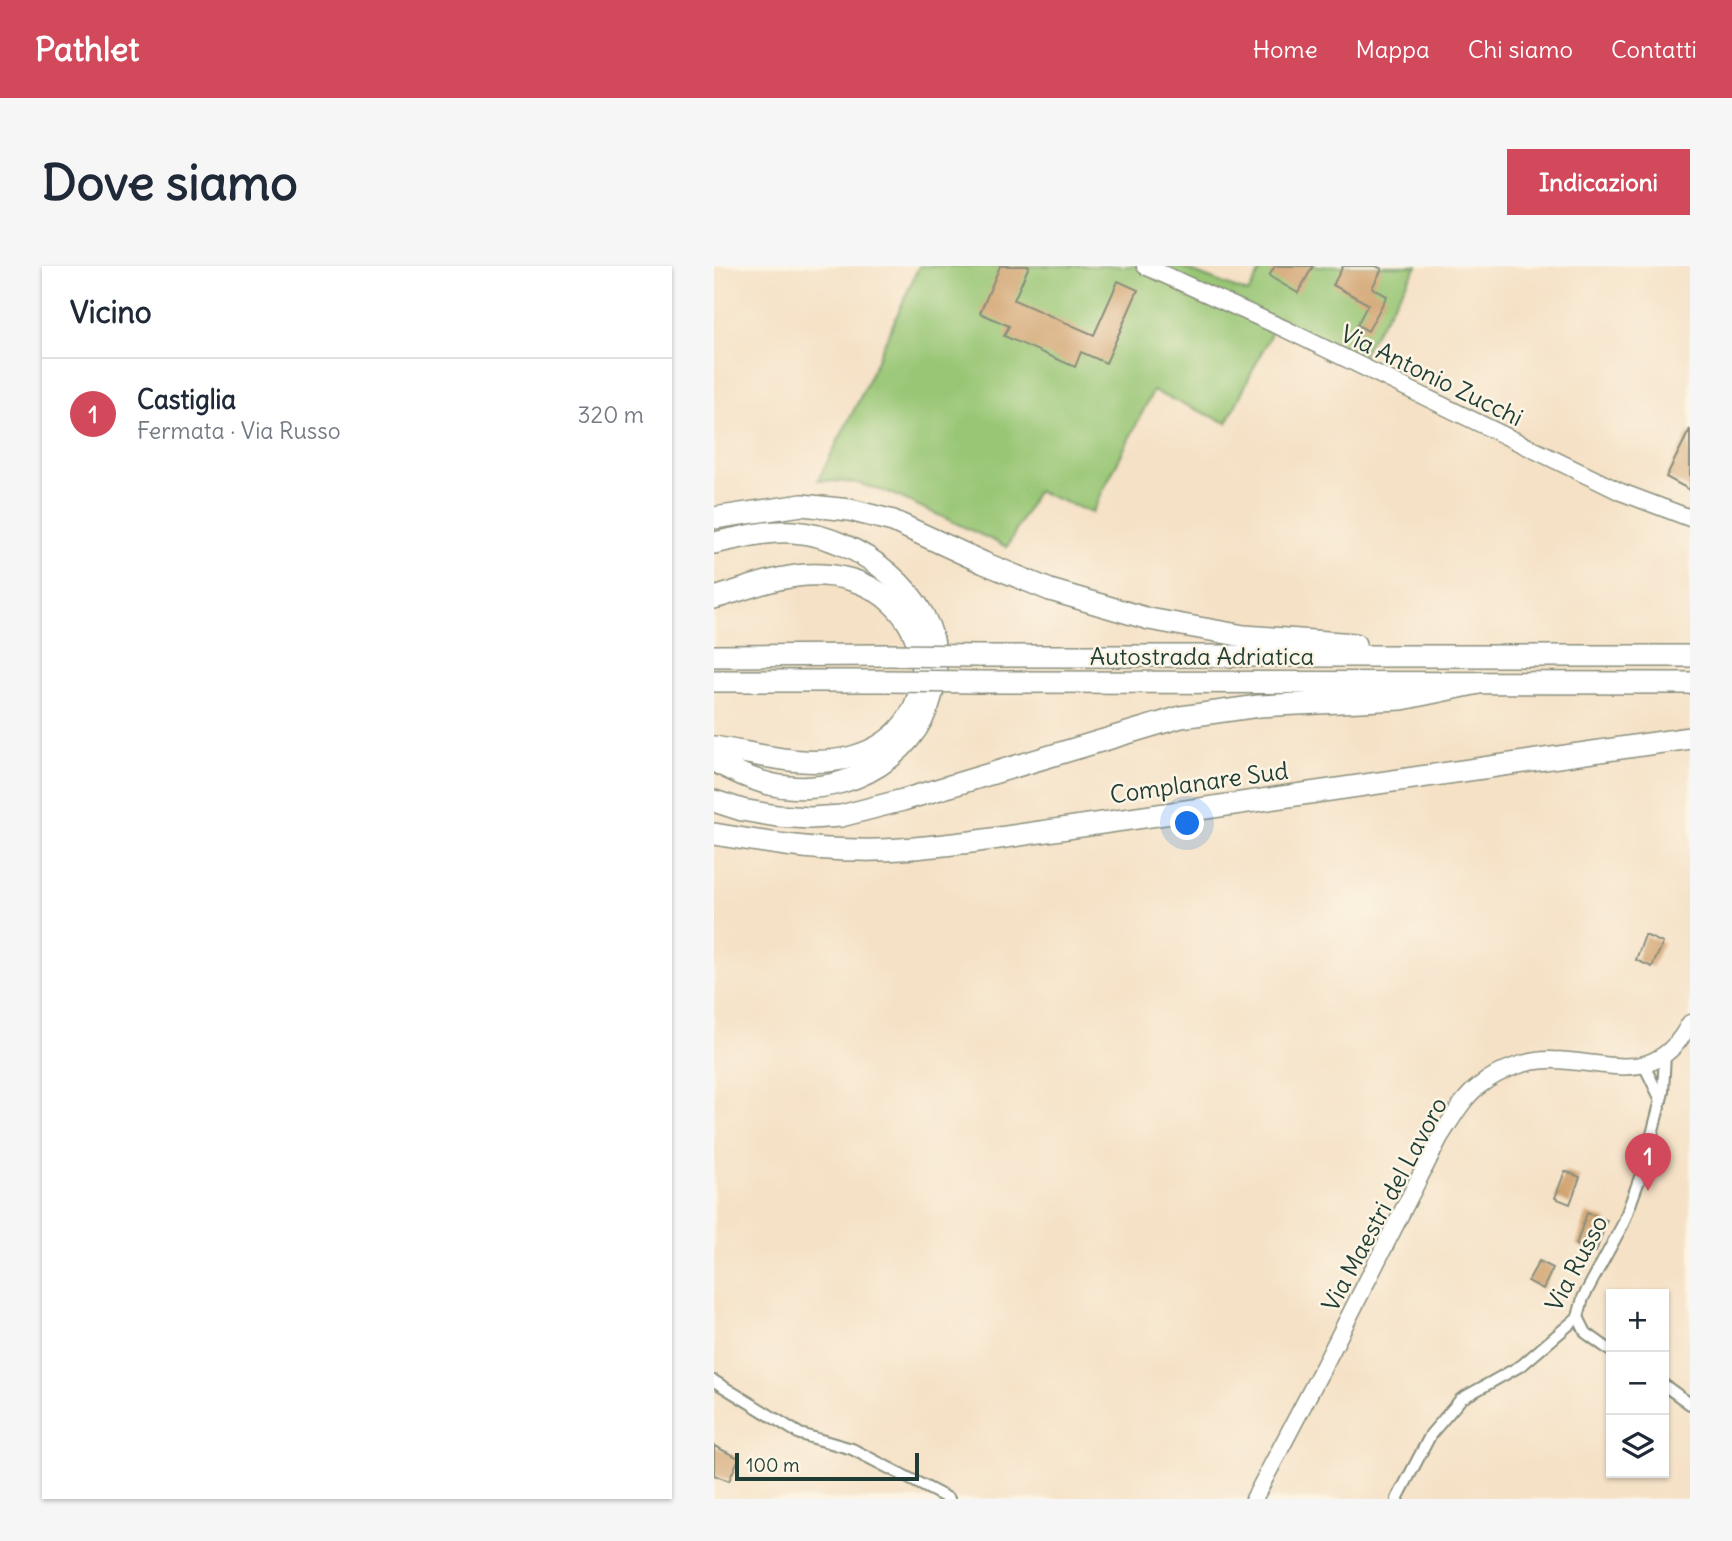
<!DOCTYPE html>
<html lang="it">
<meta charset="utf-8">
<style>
body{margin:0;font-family:Delius,sans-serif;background:#f6f6f7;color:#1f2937}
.controls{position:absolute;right:21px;bottom:21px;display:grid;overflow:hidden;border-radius:0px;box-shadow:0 2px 5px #0004}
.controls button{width:63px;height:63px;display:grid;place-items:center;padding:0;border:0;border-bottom:2px solid #e0e1e3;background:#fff;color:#1f2937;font:35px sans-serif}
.scale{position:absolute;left:21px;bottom:18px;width:184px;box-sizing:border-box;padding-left:7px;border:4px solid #1f3d34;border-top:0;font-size:19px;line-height:24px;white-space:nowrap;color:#1f3d34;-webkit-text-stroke:5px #fcf5e5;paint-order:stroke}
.you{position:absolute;left:474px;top:558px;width:24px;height:24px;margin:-18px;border:5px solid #fff;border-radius:50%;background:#1a73e8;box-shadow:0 0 0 10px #1a73e833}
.badge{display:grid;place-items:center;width:46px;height:46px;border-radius:50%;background:#d1495b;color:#fff;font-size:23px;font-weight:700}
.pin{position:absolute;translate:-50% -58px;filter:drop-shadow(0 2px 4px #0008)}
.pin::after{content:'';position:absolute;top:37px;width:24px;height:21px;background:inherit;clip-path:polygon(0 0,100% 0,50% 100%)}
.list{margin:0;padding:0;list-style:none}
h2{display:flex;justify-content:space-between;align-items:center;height:91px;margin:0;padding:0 28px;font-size:30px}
h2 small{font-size:23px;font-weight:400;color:#747a83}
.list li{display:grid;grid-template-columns:46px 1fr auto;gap:21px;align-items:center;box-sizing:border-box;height:112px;padding:0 28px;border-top:2px solid #e0e1e3}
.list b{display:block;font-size:26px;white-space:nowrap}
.list p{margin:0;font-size:23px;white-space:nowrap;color:#747a83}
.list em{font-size:23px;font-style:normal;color:#747a83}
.icon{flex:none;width:38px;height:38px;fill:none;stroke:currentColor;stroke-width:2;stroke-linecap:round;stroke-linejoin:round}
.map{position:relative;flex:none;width:976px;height:1233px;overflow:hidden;border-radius:0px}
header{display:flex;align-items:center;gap:42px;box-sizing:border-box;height:98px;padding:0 35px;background:#d1495b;color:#fff}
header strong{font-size:33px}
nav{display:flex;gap:38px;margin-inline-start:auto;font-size:24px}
.intro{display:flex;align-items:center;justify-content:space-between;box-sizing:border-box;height:168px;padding:0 42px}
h1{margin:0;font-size:49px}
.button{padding:18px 32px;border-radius:0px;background:#d1495b;color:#fff;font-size:24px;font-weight:700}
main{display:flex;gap:42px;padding:0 42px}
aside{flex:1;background:#fff;border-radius:0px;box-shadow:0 2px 5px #0004}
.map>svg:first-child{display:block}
.green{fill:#98c674;stroke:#5c8254;stroke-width:2}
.building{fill:#d1a36f}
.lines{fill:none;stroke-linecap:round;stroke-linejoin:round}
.street-casing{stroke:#8a8f7d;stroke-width:14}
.secondary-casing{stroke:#8a8f7d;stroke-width:19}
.highway-casing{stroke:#8a8f7d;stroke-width:24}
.street{stroke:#fff;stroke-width:10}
.secondary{stroke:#fff;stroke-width:16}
.highway{stroke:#fff;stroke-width:21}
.highway-bridge-casing{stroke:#8a8f7d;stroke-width:24;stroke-linecap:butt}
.highway-bridge{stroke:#fff;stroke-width:21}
.labels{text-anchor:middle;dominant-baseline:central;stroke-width:5;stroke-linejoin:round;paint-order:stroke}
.street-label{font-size:24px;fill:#1f3d34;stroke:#fcf5e5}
</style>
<header>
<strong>Pathlet</strong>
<nav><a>Home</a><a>Mappa</a><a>Chi siamo</a><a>Contatti</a></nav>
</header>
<div class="intro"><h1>Dove siamo</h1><a class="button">Indicazioni</a></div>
<main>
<aside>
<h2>Vicino<small></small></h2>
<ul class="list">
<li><span class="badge">1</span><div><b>Castiglia</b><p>Fermata · Via Russo</p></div><em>320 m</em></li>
</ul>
</aside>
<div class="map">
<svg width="976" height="1233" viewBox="0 0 976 1233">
<rect width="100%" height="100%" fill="#fcf5e5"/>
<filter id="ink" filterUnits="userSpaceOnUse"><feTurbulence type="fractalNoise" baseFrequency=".0143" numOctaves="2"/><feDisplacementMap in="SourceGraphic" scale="14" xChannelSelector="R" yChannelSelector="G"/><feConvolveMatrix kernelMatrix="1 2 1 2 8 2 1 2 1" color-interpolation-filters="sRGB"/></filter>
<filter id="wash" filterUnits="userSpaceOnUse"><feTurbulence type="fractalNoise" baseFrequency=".00686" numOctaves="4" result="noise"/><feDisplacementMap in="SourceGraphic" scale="28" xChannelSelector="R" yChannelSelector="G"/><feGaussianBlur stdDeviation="1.57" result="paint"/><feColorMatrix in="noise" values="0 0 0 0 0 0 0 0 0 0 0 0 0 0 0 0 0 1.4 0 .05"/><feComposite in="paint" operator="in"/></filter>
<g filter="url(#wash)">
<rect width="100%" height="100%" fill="#f5e1c6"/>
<!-- green -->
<polygon class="green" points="205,0 464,0 534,27 549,0 703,0 652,82 644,101 559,63 513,157 439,125 378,247 323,225 293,281 179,228 143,217 104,214 146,132"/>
<g id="blocks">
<!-- building -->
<g class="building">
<polygon points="286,0 315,0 300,34 380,69 404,15 424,24 392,97 367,86 361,101 290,70 295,60 266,47"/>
<polygon points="561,0 599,0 584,27 555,10"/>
<polygon points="629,0 662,0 668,3 658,22 673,30 654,65 643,59 654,38 619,19"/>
<polygon points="976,163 976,224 952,211"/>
<polygon points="931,669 949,677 938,701 922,694"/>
<polygon points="851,905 866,911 856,938 841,932"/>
<polygon points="873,947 893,954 882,986 862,979"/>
<polygon points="825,995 839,1002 829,1023 814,1015"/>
<polygon points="0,1180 25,1192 15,1215 0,1209"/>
</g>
</g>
</g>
<g filter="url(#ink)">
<use href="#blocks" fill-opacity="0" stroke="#8a8f7d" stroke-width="2"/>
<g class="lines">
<!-- street casing -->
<g class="street-casing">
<g id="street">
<polyline points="930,799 947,834"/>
<polyline points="864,1051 872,1067 897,1085"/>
<polyline points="0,1115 86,1168 138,1183 235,1233"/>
<polyline points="950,1119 976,1138"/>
<polyline points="683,1233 717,1168 747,1133 808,1099 864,1051 869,1032 909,958 929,903 949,826 951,788"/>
</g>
</g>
<!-- secondary casing -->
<g class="secondary-casing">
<g id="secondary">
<polyline points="431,0 571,63 907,226 976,252"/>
<path d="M540 1233 613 1094 726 871C738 853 748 833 765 820 785 804 814 793 839 794 895 795 942 822 976 757"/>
</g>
</g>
<!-- highway casing -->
<g class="highway-casing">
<g id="highway">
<polyline points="0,252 88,239 136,244 179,255 270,297 336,324 435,353 530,370 641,378"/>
<path d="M0 277C25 272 53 264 79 266 143 270 223 329 222 398 221 477 149 528 74 521 48 519 23 507 0 495"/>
<path d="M0 332C35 322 73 306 109 309 225 316 244 463 138 491 93 503 45 488 0 481"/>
<polyline points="0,390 173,389"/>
<polyline points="264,390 976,390"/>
<polyline points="0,415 172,415"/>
<polyline points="265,416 976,417"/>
<polyline points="0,535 28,544 63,550 96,552 127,550 189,534 467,451 545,440 688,433 765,417"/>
<path d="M0 568C48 576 96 584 144 584 182 585 220 580 257 576L976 472"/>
</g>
</g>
<!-- street -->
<use href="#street" class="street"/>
<!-- secondary -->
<use href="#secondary" class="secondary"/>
<!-- highway -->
<use href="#highway" class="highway"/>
<!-- highway-bridge casing -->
<g class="highway-bridge-casing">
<g id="highway-bridge">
<polyline points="173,389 264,390"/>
<polyline points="172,415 265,416"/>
</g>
</g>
<!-- highway-bridge -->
<use href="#highway-bridge" class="highway-bridge"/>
</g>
</g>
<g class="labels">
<!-- street labels -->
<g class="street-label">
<text transform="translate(718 109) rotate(26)">Via Antonio Zucchi</text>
<text x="488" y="390">Autostrada Adriatica</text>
<text transform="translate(485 516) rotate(-8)">Complanare Sud</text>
<text transform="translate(670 938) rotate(-62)">Via Maestri del Lavoro</text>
<text transform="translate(862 997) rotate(-62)">Via Russo</text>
</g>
</g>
</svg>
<div class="controls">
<button>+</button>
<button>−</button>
<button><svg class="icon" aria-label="layers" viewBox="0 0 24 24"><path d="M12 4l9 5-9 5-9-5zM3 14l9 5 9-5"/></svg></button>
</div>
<div class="scale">100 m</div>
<div class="you"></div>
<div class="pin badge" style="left:934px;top:925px">1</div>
</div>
</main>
